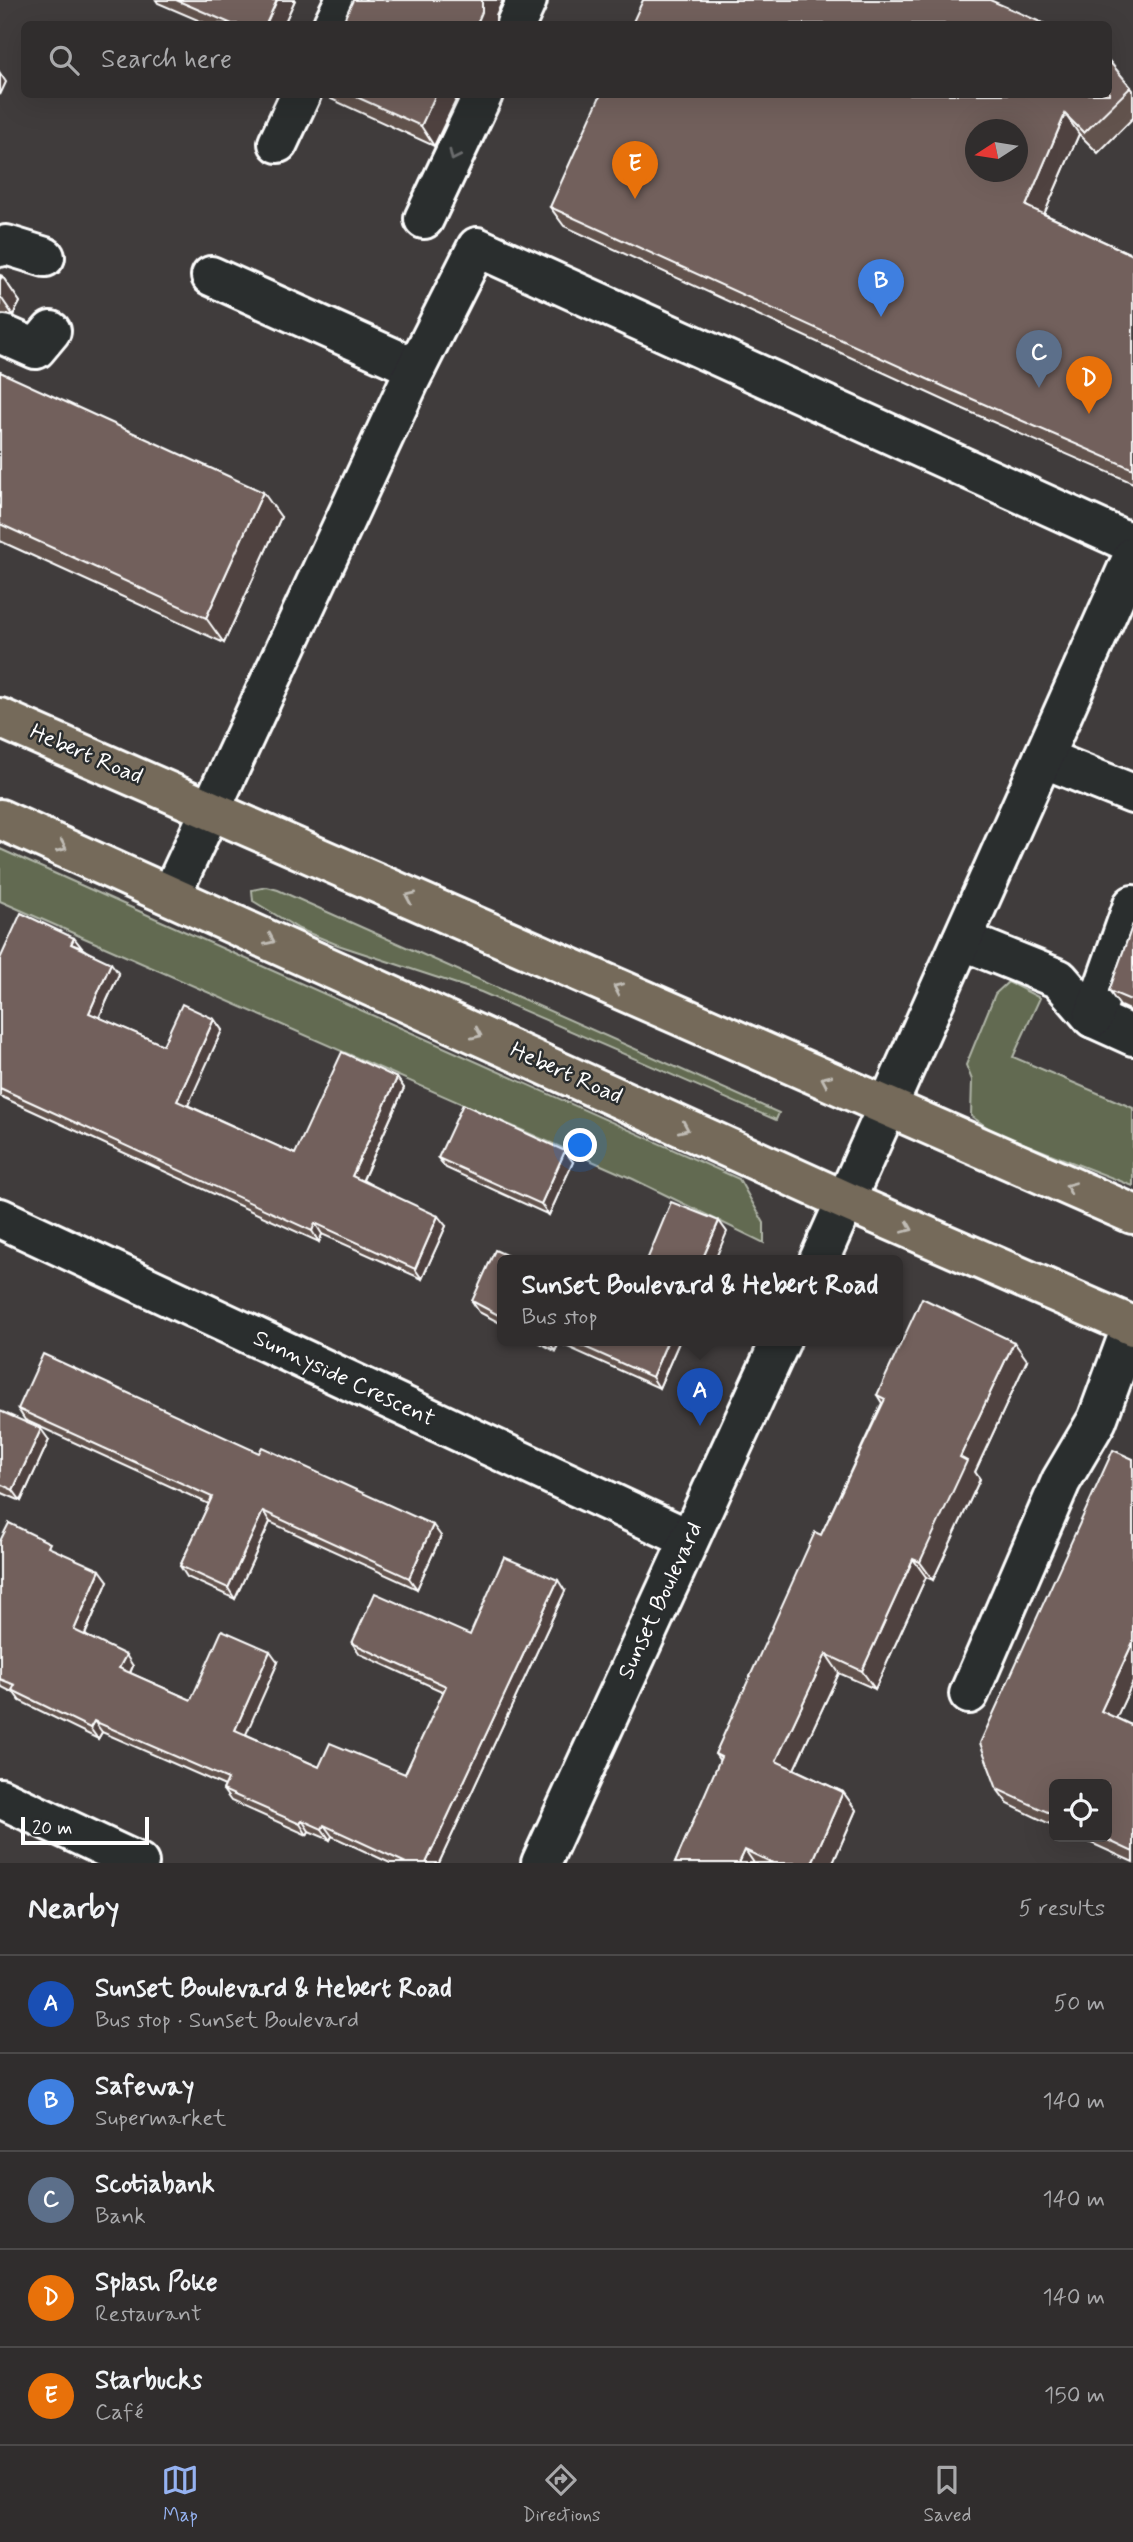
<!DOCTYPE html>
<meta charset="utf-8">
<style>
body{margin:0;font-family:Mynerve,sans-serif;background:#383535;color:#f1f3f6}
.controls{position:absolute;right:21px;bottom:21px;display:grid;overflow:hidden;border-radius:10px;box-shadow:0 7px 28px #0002}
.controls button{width:63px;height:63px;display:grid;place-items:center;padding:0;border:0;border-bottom:2px solid #4b4949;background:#302d2d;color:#f1f3f6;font:35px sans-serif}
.compass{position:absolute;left:965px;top:119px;width:63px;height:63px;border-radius:50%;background:#302d2d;box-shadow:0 7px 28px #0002;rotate:258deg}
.scale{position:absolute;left:21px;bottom:18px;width:128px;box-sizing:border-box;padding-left:7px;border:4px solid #fff;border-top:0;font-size:19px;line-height:24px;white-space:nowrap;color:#fff;-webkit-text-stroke:5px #2a2d2e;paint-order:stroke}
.you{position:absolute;left:581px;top:1146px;width:24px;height:24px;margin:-18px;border:5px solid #fff;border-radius:50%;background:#1a73e8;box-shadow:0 0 0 10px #1a73e833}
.badge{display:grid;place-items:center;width:46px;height:46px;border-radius:50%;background:#95b2f1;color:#fff;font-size:23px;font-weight:700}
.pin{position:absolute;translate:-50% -58px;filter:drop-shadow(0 2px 4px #0008)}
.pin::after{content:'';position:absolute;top:37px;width:24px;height:21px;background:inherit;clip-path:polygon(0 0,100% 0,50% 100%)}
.popup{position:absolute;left:497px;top:1255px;width:406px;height:91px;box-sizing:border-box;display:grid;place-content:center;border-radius:10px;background:#302d2d;filter:drop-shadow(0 2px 5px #0005);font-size:23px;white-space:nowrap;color:#a8a8aa}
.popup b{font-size:26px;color:#f1f3f6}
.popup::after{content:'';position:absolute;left:50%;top:100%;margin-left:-14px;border:14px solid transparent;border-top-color:#302d2d}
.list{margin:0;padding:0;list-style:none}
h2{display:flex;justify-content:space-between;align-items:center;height:91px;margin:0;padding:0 28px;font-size:30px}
h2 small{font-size:23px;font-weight:400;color:#a8a8aa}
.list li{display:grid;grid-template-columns:46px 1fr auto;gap:21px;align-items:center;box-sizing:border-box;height:98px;padding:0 28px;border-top:2px solid #4b4949}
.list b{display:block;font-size:26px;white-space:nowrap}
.list p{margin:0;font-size:23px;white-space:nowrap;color:#a8a8aa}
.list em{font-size:23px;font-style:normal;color:#a8a8aa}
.icon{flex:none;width:38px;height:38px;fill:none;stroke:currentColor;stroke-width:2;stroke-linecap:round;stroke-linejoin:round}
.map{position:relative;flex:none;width:1133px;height:1863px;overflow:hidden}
.search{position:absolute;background:#302d2d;box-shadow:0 7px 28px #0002;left:21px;right:21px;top:21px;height:77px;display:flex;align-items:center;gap:18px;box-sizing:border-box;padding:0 24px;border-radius:10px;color:#a8a8aa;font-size:26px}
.sheet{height:581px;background:#302d2d}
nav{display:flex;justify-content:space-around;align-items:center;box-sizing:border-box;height:98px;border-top:2px solid #4b4949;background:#302d2d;font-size:19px;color:#a8a8aa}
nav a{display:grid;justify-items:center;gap:4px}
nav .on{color:#95b2f1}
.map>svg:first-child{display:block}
.green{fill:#626b51;stroke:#b0b5a8;stroke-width:2}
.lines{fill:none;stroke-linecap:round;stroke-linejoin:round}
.minor-casing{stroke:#fff;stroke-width:44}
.major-casing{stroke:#fff;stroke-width:44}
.minor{stroke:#2a2d2e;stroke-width:38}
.major{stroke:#746a5a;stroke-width:38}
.wall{fill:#62534e;stroke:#fff;stroke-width:2}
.shaded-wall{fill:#504340;stroke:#fff;stroke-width:2}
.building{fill:#72605b;stroke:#fff;stroke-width:2;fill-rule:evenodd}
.oneway{stroke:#6a6c6d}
.oneway2{stroke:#c0bcb5}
.labels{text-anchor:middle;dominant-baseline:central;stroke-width:5;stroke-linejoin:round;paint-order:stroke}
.street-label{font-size:23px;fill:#fff;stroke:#2a2d2e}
</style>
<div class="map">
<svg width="1133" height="1863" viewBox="0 0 1133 1863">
<rect width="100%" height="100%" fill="#403c3c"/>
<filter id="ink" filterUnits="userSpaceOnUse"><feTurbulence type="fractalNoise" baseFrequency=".0143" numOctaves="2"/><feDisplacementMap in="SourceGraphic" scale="14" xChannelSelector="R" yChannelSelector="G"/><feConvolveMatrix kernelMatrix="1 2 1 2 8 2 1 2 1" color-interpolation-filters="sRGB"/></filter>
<g filter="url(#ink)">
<!-- green -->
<g class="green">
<polygon points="0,849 739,1179 764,1223 764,1243 633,1179 0,901"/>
<polygon points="267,887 278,890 779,1113 776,1120 481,992 338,945 299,929 253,901 252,890"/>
<polygon points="1008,982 1040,998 1013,1057 1133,1108 1133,1186 994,1132 971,1116 972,1080 966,1065 995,994"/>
</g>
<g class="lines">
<!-- minor casing -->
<g class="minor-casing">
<g id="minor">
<polyline points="333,24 345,0"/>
<polyline points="516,24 527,0"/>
<polyline points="278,143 301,94"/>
<polyline points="424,219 483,94"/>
<polyline points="0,247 6,245 45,257"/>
<polyline points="211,276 416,368"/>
<polyline points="4,335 36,349 51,331"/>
<polyline points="1043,758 1133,794"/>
<polyline points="171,895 410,380 477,247 1133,544"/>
<polyline points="962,940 1059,979 1093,1018 1133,1036"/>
<polyline points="1093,1018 1133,905"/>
<polyline points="0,1218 689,1539"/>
<polyline points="819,1260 1133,556"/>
<polyline points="969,1694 1061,1481 1097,1420 1132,1325"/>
<polyline points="0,1798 139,1863"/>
<polyline points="541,1863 781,1340"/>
</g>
</g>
<!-- major casing -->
<g class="major-casing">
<g id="major">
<polyline points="0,718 1133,1214"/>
<polyline points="0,819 846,1201 1133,1326"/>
</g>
</g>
<!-- minor -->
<use href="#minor" class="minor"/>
<!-- major -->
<use href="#major" class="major"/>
</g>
<!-- wall -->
<g class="wall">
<polygon points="156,0 295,0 284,24 207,24 158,3"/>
<polygon points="1109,61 1133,90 1133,118 1098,153 1079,134 1044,214 1133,255 1133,483 961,408 564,226 550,207"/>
<polygon points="327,94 459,94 434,146 331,99"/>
<polygon points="0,275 2,276 20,302 13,315 0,314"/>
<polygon points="0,372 281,517 224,643 0,541"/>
<polygon points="1133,924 1133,1012 1120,1006 1109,991"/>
<polygon points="74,938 82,948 119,974 99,1018 163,1045 214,1019 222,1030 187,1105 295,1154 397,1078 404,1088 363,1180 446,1226 422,1279 322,1234 319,1242 0,1096 0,959"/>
<polygon points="438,1158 573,1162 549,1215 446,1168"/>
<polygon points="502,1260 502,1324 479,1312 472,1301"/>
<polygon points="535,1340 680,1340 659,1388 559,1343 555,1351"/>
<polygon points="1027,1360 975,1472 980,1479 933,1580 926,1577 875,1689 839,1673 794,1769 843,1792 856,1810 833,1863 675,1863 720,1761 715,1754 821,1535 882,1403 877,1395"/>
<polygon points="18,1409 441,1536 417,1589 270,1522 235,1599 187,1577 180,1566 209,1504 25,1420"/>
<polygon points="0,1411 49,1440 21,1501 0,1492"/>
<polygon points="1133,1459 1133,1682 1116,1718 1133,1726 1133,1862 1078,1837 1107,1837 1054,1784 1054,1826 1008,1804 997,1789"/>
<polygon points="0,1541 56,1551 108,1581 85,1635 133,1666 130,1673 191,1700 278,1662 245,1734 319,1767 405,1774 444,1692 360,1654 352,1643 470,1635 565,1591 439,1863 390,1863 332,1836 330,1840 309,1831 307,1835 231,1801 223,1790 225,1786 102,1732 98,1739 20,1701 14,1693 0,1686"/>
</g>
<!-- shaded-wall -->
<g class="shaded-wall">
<polygon points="277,0 295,0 284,24 266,24"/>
<polygon points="482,0 503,0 496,15 496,24 477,24"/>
<polygon points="0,73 6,82 0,95"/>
<polygon points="436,94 459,94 434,146 421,126"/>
<polygon points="1065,114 1079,134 1039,226 1026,206"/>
<polygon points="2,276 20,302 13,315 0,296 0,280"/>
<polygon points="263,492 281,517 224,643 206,618"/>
<polygon points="74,938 82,948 71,944"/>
<polygon points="111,963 119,974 96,1024 89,1013"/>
<polygon points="214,1019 222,1030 185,1112 177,1101"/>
<polygon points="397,1078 404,1088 360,1186 352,1176"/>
<polygon points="565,1151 573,1162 549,1215 541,1204"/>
<polygon points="438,1216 446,1226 422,1279 415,1269"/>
<polygon points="719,1221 727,1232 715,1260 702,1260"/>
<polygon points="315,1223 322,1234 319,1242 312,1231"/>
<polygon points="548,1340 557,1340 559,1343 555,1351"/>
<polygon points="668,1340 680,1340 659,1388 652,1377"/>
<polygon points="1014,1342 1027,1360 975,1472 980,1479 933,1580 920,1562 960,1457"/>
<polygon points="41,1429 49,1440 21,1501 13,1490"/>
<polygon points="263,1511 270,1522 235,1599 228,1588"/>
<polygon points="433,1525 441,1536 417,1589 409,1578"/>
<polygon points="913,1559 926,1577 875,1689 862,1671"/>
<polygon points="100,1570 108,1581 82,1641 74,1630"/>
<polygon points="558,1580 565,1591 439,1863 426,1863"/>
<polygon points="1133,1642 1133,1682 1112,1727 1101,1711"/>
<polygon points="270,1651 278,1662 243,1741 235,1730"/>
<polygon points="826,1654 839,1673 789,1780 776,1761"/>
<polygon points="126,1655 133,1666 127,1679 119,1668"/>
<polygon points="94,1721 102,1732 98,1739 90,1728"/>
<polygon points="843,1792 856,1810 833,1863 812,1863"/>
<polygon points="302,1820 309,1831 307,1835 300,1824"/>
<polygon points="324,1825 332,1836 330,1840 322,1829"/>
<polygon points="745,1850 754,1863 739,1863"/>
</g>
<!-- building -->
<g class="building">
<polygon points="176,0 277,0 266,24 232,24"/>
<polygon points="353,0 482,0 482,12 477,24 342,24"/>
<polygon points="643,0 990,0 1045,24 632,24"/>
<path d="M1109 61 1131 87 1084 133 1065 114 1026 206 1133 255V469L947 388 550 207 601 94H1109ZM976 130H1018V172H976Z"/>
<polygon points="350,94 436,94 421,126"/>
<polygon points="0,372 263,492 206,618 0,524"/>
<polygon points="21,913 74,938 71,944 111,963 89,1013 163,1045 182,1004 214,1019 177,1101 295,1154 342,1052 397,1078 352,1176 438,1216 415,1269 315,1223 312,1231 0,1088 0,959"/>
<polygon points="1133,924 1133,1001 1109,991"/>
<polygon points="463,1104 565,1151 541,1204 438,1158"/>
<polygon points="671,1202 719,1221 702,1260 647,1260"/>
<polygon points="495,1250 517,1260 502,1260 502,1317 472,1301"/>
<polygon points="922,1298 1014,1342 960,1457 967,1461 920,1562 913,1559 862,1671 826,1654 776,1761 843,1792 812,1863 773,1863 745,1850 739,1863 675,1863 721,1757 715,1754 815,1532 821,1535 885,1399 877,1395"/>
<polygon points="569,1340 668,1340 652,1377"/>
<polygon points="43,1354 259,1453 262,1447 433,1525 409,1578 263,1511 228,1588 180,1566 212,1497 18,1409"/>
<polygon points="0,1411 41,1429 13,1490 0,1484"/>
<polygon points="1113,1450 1133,1459 1133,1642 1101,1711 1133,1726 1133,1852 1101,1837 1107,1837 1107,1784 1054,1784 1054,1815 997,1789 980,1743"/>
<polygon points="9,1523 50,1543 48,1547 100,1570 74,1630 126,1655 119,1668 191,1700 222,1630 270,1651 235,1730 319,1767 330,1743 405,1774 446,1686 352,1643 375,1593 470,1635 504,1557 558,1580 426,1863 406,1863 324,1825 322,1829 302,1820 300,1824 223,1790 228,1779 94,1721 90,1728 12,1690 15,1685 0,1679 0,1541"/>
</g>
<!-- one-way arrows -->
<defs><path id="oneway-chevron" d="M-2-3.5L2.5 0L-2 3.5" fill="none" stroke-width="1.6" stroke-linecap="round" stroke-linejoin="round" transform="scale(1.75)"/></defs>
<use class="oneway" href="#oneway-chevron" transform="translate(454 156) rotate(115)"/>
<g class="oneway2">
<use href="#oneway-chevron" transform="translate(62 847) rotate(24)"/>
<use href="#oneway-chevron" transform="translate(410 897) rotate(-156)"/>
<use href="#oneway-chevron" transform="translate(270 940) rotate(24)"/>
<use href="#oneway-chevron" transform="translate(618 988) rotate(-156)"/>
<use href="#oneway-chevron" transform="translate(477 1034) rotate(24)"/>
<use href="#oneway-chevron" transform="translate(826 1080) rotate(-156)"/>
<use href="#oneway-chevron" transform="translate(684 1128) rotate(24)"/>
<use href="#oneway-chevron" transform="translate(1070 1187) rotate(-157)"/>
<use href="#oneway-chevron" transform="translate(908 1228) rotate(23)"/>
</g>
</g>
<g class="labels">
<!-- street labels -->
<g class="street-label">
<text transform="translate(86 755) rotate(23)">Hebert Road</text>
<text transform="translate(566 1074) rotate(24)">Hebert Road</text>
<text transform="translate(344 1379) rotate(25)">Sunnyside Crescent</text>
<text transform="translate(661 1601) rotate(-65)">Sunset Boulevard</text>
</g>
</g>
</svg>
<div class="controls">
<button><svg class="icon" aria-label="locate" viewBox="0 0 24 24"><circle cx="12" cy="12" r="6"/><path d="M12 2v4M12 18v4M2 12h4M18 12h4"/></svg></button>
</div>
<svg class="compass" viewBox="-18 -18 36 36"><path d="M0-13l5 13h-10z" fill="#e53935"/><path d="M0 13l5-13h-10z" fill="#a8a8aa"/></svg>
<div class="scale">20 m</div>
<div class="you"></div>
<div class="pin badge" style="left:700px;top:1426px;background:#1a4fb4">A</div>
<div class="popup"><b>Sunset Boulevard &amp; Hebert Road</b>Bus stop</div>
<div class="pin badge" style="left:881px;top:317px;background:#3f7fe0">B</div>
<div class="pin badge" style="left:1039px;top:388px;background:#5c6f8a">C</div>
<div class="pin badge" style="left:1089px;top:414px;background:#e8710a">D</div>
<div class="pin badge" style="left:635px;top:199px;background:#e8710a">E</div>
<div class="search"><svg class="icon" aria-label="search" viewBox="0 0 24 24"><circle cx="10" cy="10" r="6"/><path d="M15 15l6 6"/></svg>Search here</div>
</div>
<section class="sheet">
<h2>Nearby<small>5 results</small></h2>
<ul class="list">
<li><span class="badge" style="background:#1a4fb4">A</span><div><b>Sunset Boulevard &amp; Hebert Road</b><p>Bus stop · Sunset Boulevard</p></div><em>50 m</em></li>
<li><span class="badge" style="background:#3f7fe0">B</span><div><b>Safeway</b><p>Supermarket</p></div><em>140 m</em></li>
<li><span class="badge" style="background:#5c6f8a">C</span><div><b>Scotiabank</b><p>Bank</p></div><em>140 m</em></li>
<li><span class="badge" style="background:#e8710a">D</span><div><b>Splash Poke</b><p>Restaurant</p></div><em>140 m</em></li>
<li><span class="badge" style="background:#e8710a">E</span><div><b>Starbucks</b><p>Café</p></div><em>150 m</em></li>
</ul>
</section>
<nav>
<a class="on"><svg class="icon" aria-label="map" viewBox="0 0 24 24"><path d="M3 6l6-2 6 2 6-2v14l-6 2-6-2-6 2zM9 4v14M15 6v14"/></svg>Map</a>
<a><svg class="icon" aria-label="directions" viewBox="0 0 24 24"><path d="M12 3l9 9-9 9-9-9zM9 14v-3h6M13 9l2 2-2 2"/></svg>Directions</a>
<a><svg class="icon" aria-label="saved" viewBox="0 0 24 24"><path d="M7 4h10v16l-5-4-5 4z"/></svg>Saved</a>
</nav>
